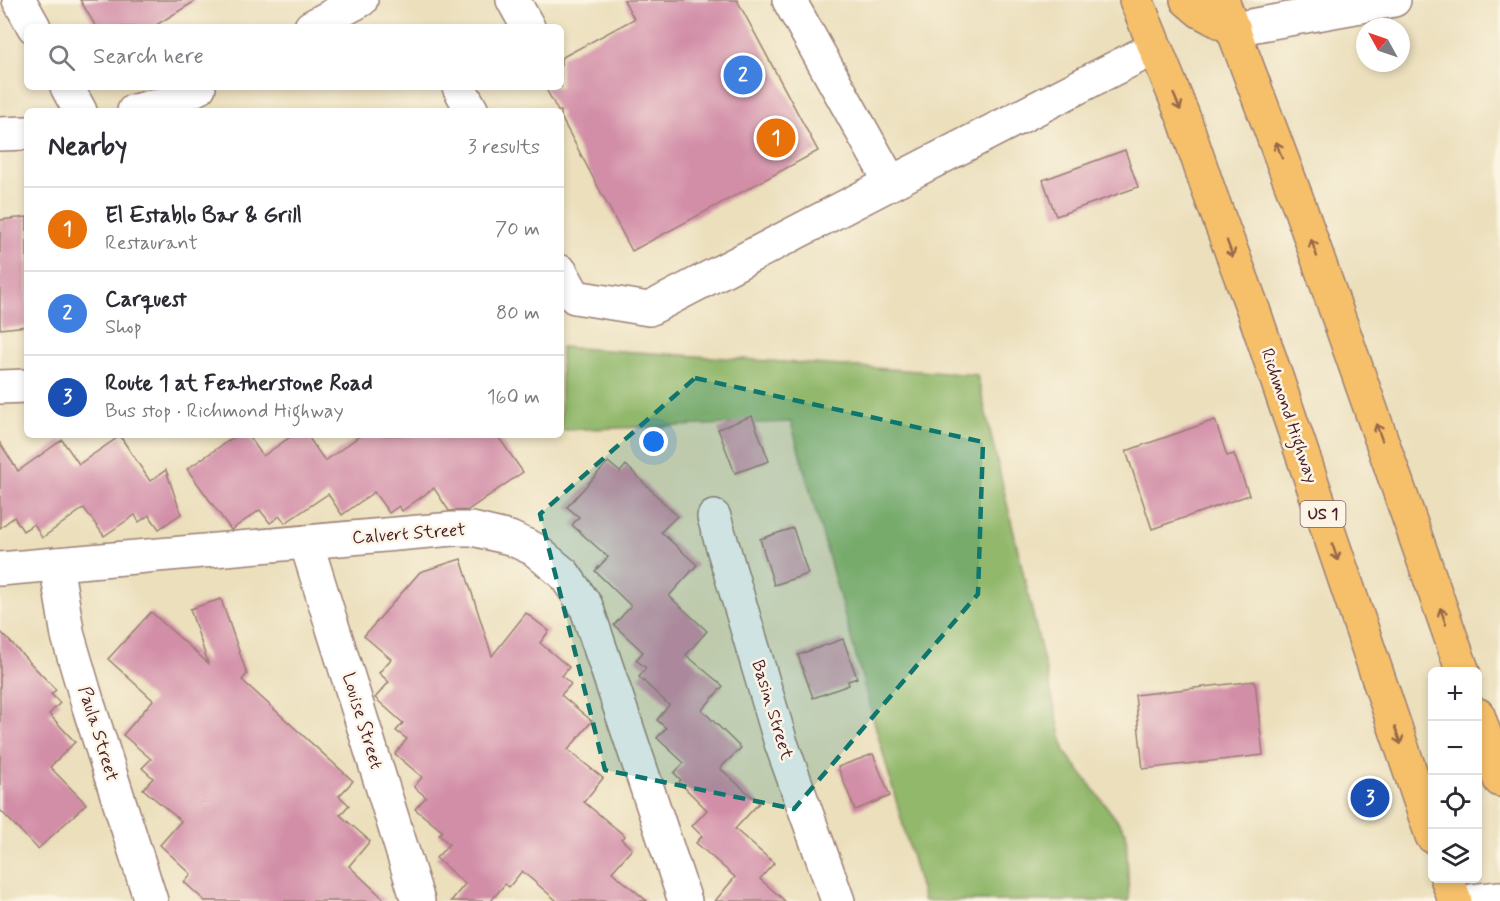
<!DOCTYPE html>
<meta charset="utf-8">
<style>
body{margin:0;font-family:Mynerve,sans-serif;background:#f7f7f7;color:#2b2b33}
.controls{position:absolute;right:18px;bottom:18px;display:grid;overflow:hidden;border-radius:9px;box-shadow:0 3px 9px #0003}
.controls button{width:54px;height:54px;display:grid;place-items:center;padding:0;border:0;border-bottom:2px solid #e1e1e2;background:#fff;color:#2b2b33;font:30px sans-serif}
.compass{position:absolute;left:1356px;top:18px;width:54px;height:54px;border-radius:50%;background:#fff;box-shadow:0 3px 9px #0003;rotate:310deg}
.you{position:absolute;left:654px;top:442px;width:21px;height:21px;margin:-15px;border:4px solid #fff;border-radius:50%;background:#1a73e8;box-shadow:0 0 0 9px #1a73e833}
.badge{display:grid;place-items:center;width:39px;height:39px;border-radius:50%;background:#111827;color:#fff;font-size:20px;font-weight:700}
.pin{position:absolute;translate:-50% -50%;border:3px solid #fff;box-shadow:0 2px 6px #0006}
.list{margin:0;padding:0;list-style:none}
h2{display:flex;justify-content:space-between;align-items:center;height:78px;margin:0;padding:0 24px;font-size:26px}
h2 small{font-size:20px;font-weight:400;color:#7c7c81}
.list li{display:grid;grid-template-columns:39px 1fr auto;gap:18px;align-items:center;box-sizing:border-box;height:84px;padding:0 24px;border-top:2px solid #e1e1e2}
.list b{display:block;font-size:22px;white-space:nowrap}
.list p{margin:0;font-size:20px;white-space:nowrap;color:#7c7c81}
.list em{font-size:20px;font-style:normal;color:#7c7c81}
.icon{flex:none;width:33px;height:33px;fill:none;stroke:currentColor;stroke-width:2;stroke-linecap:round;stroke-linejoin:round}
.map{position:relative;flex:none;width:1500px;height:901px;overflow:hidden}
.search{position:absolute;background:#fff;box-shadow:0 3px 9px #0003;left:24px;top:24px;width:540px;height:66px;display:flex;align-items:center;gap:15px;box-sizing:border-box;padding:0 21px;border-radius:9px;color:#7c7c81;font-size:22px}
.panel{position:absolute;background:#fff;box-shadow:0 3px 9px #0003;left:24px;top:108px;width:540px;height:330px;border-radius:9px}
.map>svg:first-child{display:block}
.forest{fill:#92b86c;stroke:#6e6c4c;stroke-width:1.5}
.building{fill:#d28da7}
.lines{fill:none;stroke-linecap:round;stroke-linejoin:round}
.minor-casing{stroke:#9a7f74;stroke-width:36}
.major-casing{stroke:#9a7f74;stroke-width:36}
.minor{stroke:#fff;stroke-width:33}
.major{stroke:#f6c06b;stroke-width:33}
.oneway{stroke:#976748}
.marked{fill:#0f766e;fill-opacity:0.2;stroke:#0f766e;stroke-width:4.5;stroke-dasharray:12 8;stroke-linejoin:round}
.labels{text-anchor:middle;dominant-baseline:central;stroke-width:5;stroke-linejoin:round;paint-order:stroke}
.shield{fill:#fcf5e5;stroke:#7f5f63;stroke-width:1.5}
.shield-label{font-size:16px;font-weight:bold;fill:#4a1f2b}
.street-label{font-size:18px;fill:#4a1f2b;stroke:#fcf5e5}
</style>
<div class="map">
<svg width="1500" height="901" viewBox="0 0 1500 901">
<rect width="100%" height="100%" fill="#fcf5e5"/>
<filter id="ink" filterUnits="userSpaceOnUse"><feTurbulence type="fractalNoise" baseFrequency=".0167" numOctaves="2"/><feDisplacementMap in="SourceGraphic" scale="12" xChannelSelector="R" yChannelSelector="G"/><feConvolveMatrix kernelMatrix="1 2 1 2 8 2 1 2 1" color-interpolation-filters="sRGB"/></filter>
<filter id="wash" filterUnits="userSpaceOnUse"><feTurbulence type="fractalNoise" baseFrequency=".008" numOctaves="4" result="noise"/><feDisplacementMap in="SourceGraphic" scale="24" xChannelSelector="R" yChannelSelector="G"/><feGaussianBlur stdDeviation="1.35" result="paint"/><feColorMatrix in="noise" values="0 0 0 0 0 0 0 0 0 0 0 0 0 0 0 0 0 1.4 0 .05"/><feComposite in="paint" operator="in"/></filter>
<g filter="url(#wash)">
<rect width="100%" height="100%" fill="#ebdfbc"/>
<!-- forest -->
<polygon class="forest" points="561,347 977,375 1065,752 1126,832 1129,901 924,901 791,422 561,430"/>
<g id="blocks">
<!-- building -->
<g class="building">
<polygon points="80,0 197,0 153,27 96,27"/>
<polygon points="624,0 737,0 818,151 632,251 561,117 561,111 558,111 545,87 561,87 561,58 634,19"/>
<polygon points="1125,150 1138,187 1056,216 1043,180"/>
<polygon points="27,217 27,326 0,329 0,220"/>
<polygon points="752,416 769,461 735,473 718,429"/>
<polygon points="1215,420 1227,456 1234,454 1249,495 1152,529 1126,451"/>
<polygon points="237,435 248,435 263,456 293,435 307,435 325,461 361,435 497,435 523,472 468,510 449,511 434,488 402,511 399,506 389,513 374,492 342,515 328,494 285,523 280,516 270,523 260,510 231,530 187,469"/>
<polygon points="120,436 150,481 166,470 181,514 159,529 149,515 139,522 135,515 104,536 84,508 42,538 34,524 23,531 14,517 0,528 0,443 18,471 62,440 79,464"/>
<polygon points="608,462 620,472 626,465 677,516 661,532 697,565 669,596 707,631 686,655 723,686 702,710 741,748 720,768 759,803 735,829 774,863 760,879 785,901 715,901 735,877 696,843 702,836 692,826 707,810 679,782 681,780 674,773 684,763 657,738 666,728 657,720 669,705 639,677 646,668 636,660 643,652 614,625 631,606 595,571 608,557 572,525 579,517 567,507"/>
<polygon points="793,528 808,574 774,585 760,539"/>
<polygon points="461,559 492,656 526,613 549,631 540,643 569,667 562,676 571,684 561,695 592,721 568,750 603,778 584,802 625,836 621,839 632,849 612,872 647,901 557,901 522,871 509,887 505,884 491,901 451,901 465,884 436,858 449,844 439,835 442,831 415,809 426,797 414,787 422,777 395,754 407,739 396,731 403,723 375,698 389,682 379,673 391,659 364,636 420,572"/>
<polygon points="221,599 247,674 242,680 353,781 339,796 349,805 340,815 370,841 349,866 386,901 205,901 184,882 191,874 160,845 181,821 143,789 153,778 142,768 151,759 123,735 153,700 108,659 151,612 208,663 190,609"/>
<polygon points="0,631 56,690 51,694 60,703 49,714 75,742 50,767 86,804 38,849 0,810"/>
<polygon points="843,639 857,678 848,681 849,685 813,698 798,655"/>
<polygon points="1255,681 1263,755 1143,769 1135,695"/>
<polygon points="873,754 890,796 855,810 838,767"/>
</g>
</g>
</g>
<g filter="url(#ink)">
<use href="#blocks" fill-opacity="0" stroke="#9a7f74" stroke-width="1.5"/>
<g class="lines">
<!-- minor casing -->
<g class="minor-casing">
<g id="minor">
<polyline points="19,0 34,27"/>
<polyline points="513,0 528,27"/>
<polyline points="789,0 891,183 1154,48"/>
<polyline points="311,27 361,0"/>
<polyline points="1234,29 1394,0"/>
<polyline points="67,87 80,111"/>
<polyline points="459,87 472,111"/>
<polyline points="174,100 199,87"/>
<polyline points="134,111 168,103 174,100 180,111"/>
<polyline points="0,134 27,133"/>
<polyline points="561,272 575,297 649,309 891,183"/>
<polyline points="0,387 27,386"/>
<polyline points="714,517 781,743 838,901"/>
<polyline points="306,542 418,901"/>
<polyline points="56,564 68,636 88,704 151,901"/>
<polyline points="0,569 453,529 472,529 510,538 534,549 564,574 586,606 685,901"/>
<polyline points="1472,901 1500,898"/>
</g>
</g>
<!-- major casing -->
<g class="major-casing">
<g id="major">
<polyline points="1136,0 1185,121 1210,194 1253,309 1432,836"/>
<polyline points="1187,0 1200,11 1234,29"/>
<polyline points="1222,0 1299,205 1463,672"/>
<polyline points="1478,715 1500,780"/>
<polyline points="1447,878 1455,901"/>
</g>
</g>
<!-- minor -->
<use href="#minor" class="minor"/>
<!-- major -->
<use href="#major" class="major"/>
</g>
<!-- one-way arrows -->
<defs><path id="oneway-shaft" d="M-6 0H5M1.5-3L5.5 0L1.5 3" fill="none" stroke-width="1.6" stroke-linecap="round" stroke-linejoin="round" transform="scale(1.5)"/></defs>
<g class="oneway">
<use href="#oneway-shaft" transform="translate(1177 102) rotate(67)"/>
<use href="#oneway-shaft" transform="translate(1279 150) rotate(-110)"/>
<use href="#oneway-shaft" transform="translate(1314 248) rotate(-109)"/>
<use href="#oneway-shaft" transform="translate(1230 249) rotate(70)"/>
<use href="#oneway-shaft" transform="translate(1379 432) rotate(-110)"/>
<use href="#oneway-shaft" transform="translate(1335 552) rotate(71)"/>
<use href="#oneway-shaft" transform="translate(1443 616) rotate(-109)"/>
<use href="#oneway-shaft" transform="translate(1398 736) rotate(71)"/>
</g>
</g>
<!-- marked area -->
<path class="marked" d="M695 378 983 442 978 594 794 809 605 770 540 514Z"/>
<g class="labels">
<!-- shield labels -->
<rect class="shield" x="1300.5" y="501" width="45" height="26" rx="4.5"/>
<g class="shield-label">
<text x="1323" y="514">US 1</text>
</g>
<!-- street labels -->
<g class="street-label">
<text transform="translate(1289 416) rotate(71)">Richmond Highway</text>
<text transform="translate(409 534) rotate(-4)">Calvert Street</text>
<text transform="translate(772 710) rotate(73)">Basin Street</text>
<text transform="translate(362 721) rotate(73)">Louise Street</text>
<text transform="translate(98 734) rotate(73)">Paula Street</text>
</g>
</g>
</svg>
<div class="controls">
<button>+</button>
<button>−</button>
<button><svg class="icon" aria-label="locate" viewBox="0 0 24 24"><circle cx="12" cy="12" r="6"/><path d="M12 2v4M12 18v4M2 12h4M18 12h4"/></svg></button>
<button><svg class="icon" aria-label="layers" viewBox="0 0 24 24"><path d="M12 4l9 5-9 5-9-5zM3 14l9 5 9-5"/></svg></button>
</div>
<svg class="compass" viewBox="-18 -18 36 36"><path d="M0-13l5 13h-10z" fill="#e53935"/><path d="M0 13l5-13h-10z" fill="#7c7c81"/></svg>
<div class="you"></div>
<div class="pin badge" style="left:776px;top:138px;background:#e8710a">1</div>
<div class="pin badge" style="left:743px;top:75px;background:#3f7fe0">2</div>
<div class="pin badge" style="left:1370px;top:798px;background:#1a4fb4">3</div>
<div class="search"><svg class="icon" aria-label="search" viewBox="0 0 24 24"><circle cx="10" cy="10" r="6"/><path d="M15 15l6 6"/></svg>Search here</div>
<section class="panel">
<h2>Nearby<small>3 results</small></h2>
<ul class="list">
<li><span class="badge" style="background:#e8710a">1</span><div><b>El Establo Bar &amp; Grill</b><p>Restaurant</p></div><em>70 m</em></li>
<li><span class="badge" style="background:#3f7fe0">2</span><div><b>Carquest</b><p>Shop</p></div><em>80 m</em></li>
<li><span class="badge" style="background:#1a4fb4">3</span><div><b>Route 1 at Featherstone Road</b><p>Bus stop · Richmond Highway</p></div><em>160 m</em></li>
</ul>
</section>
</div>
